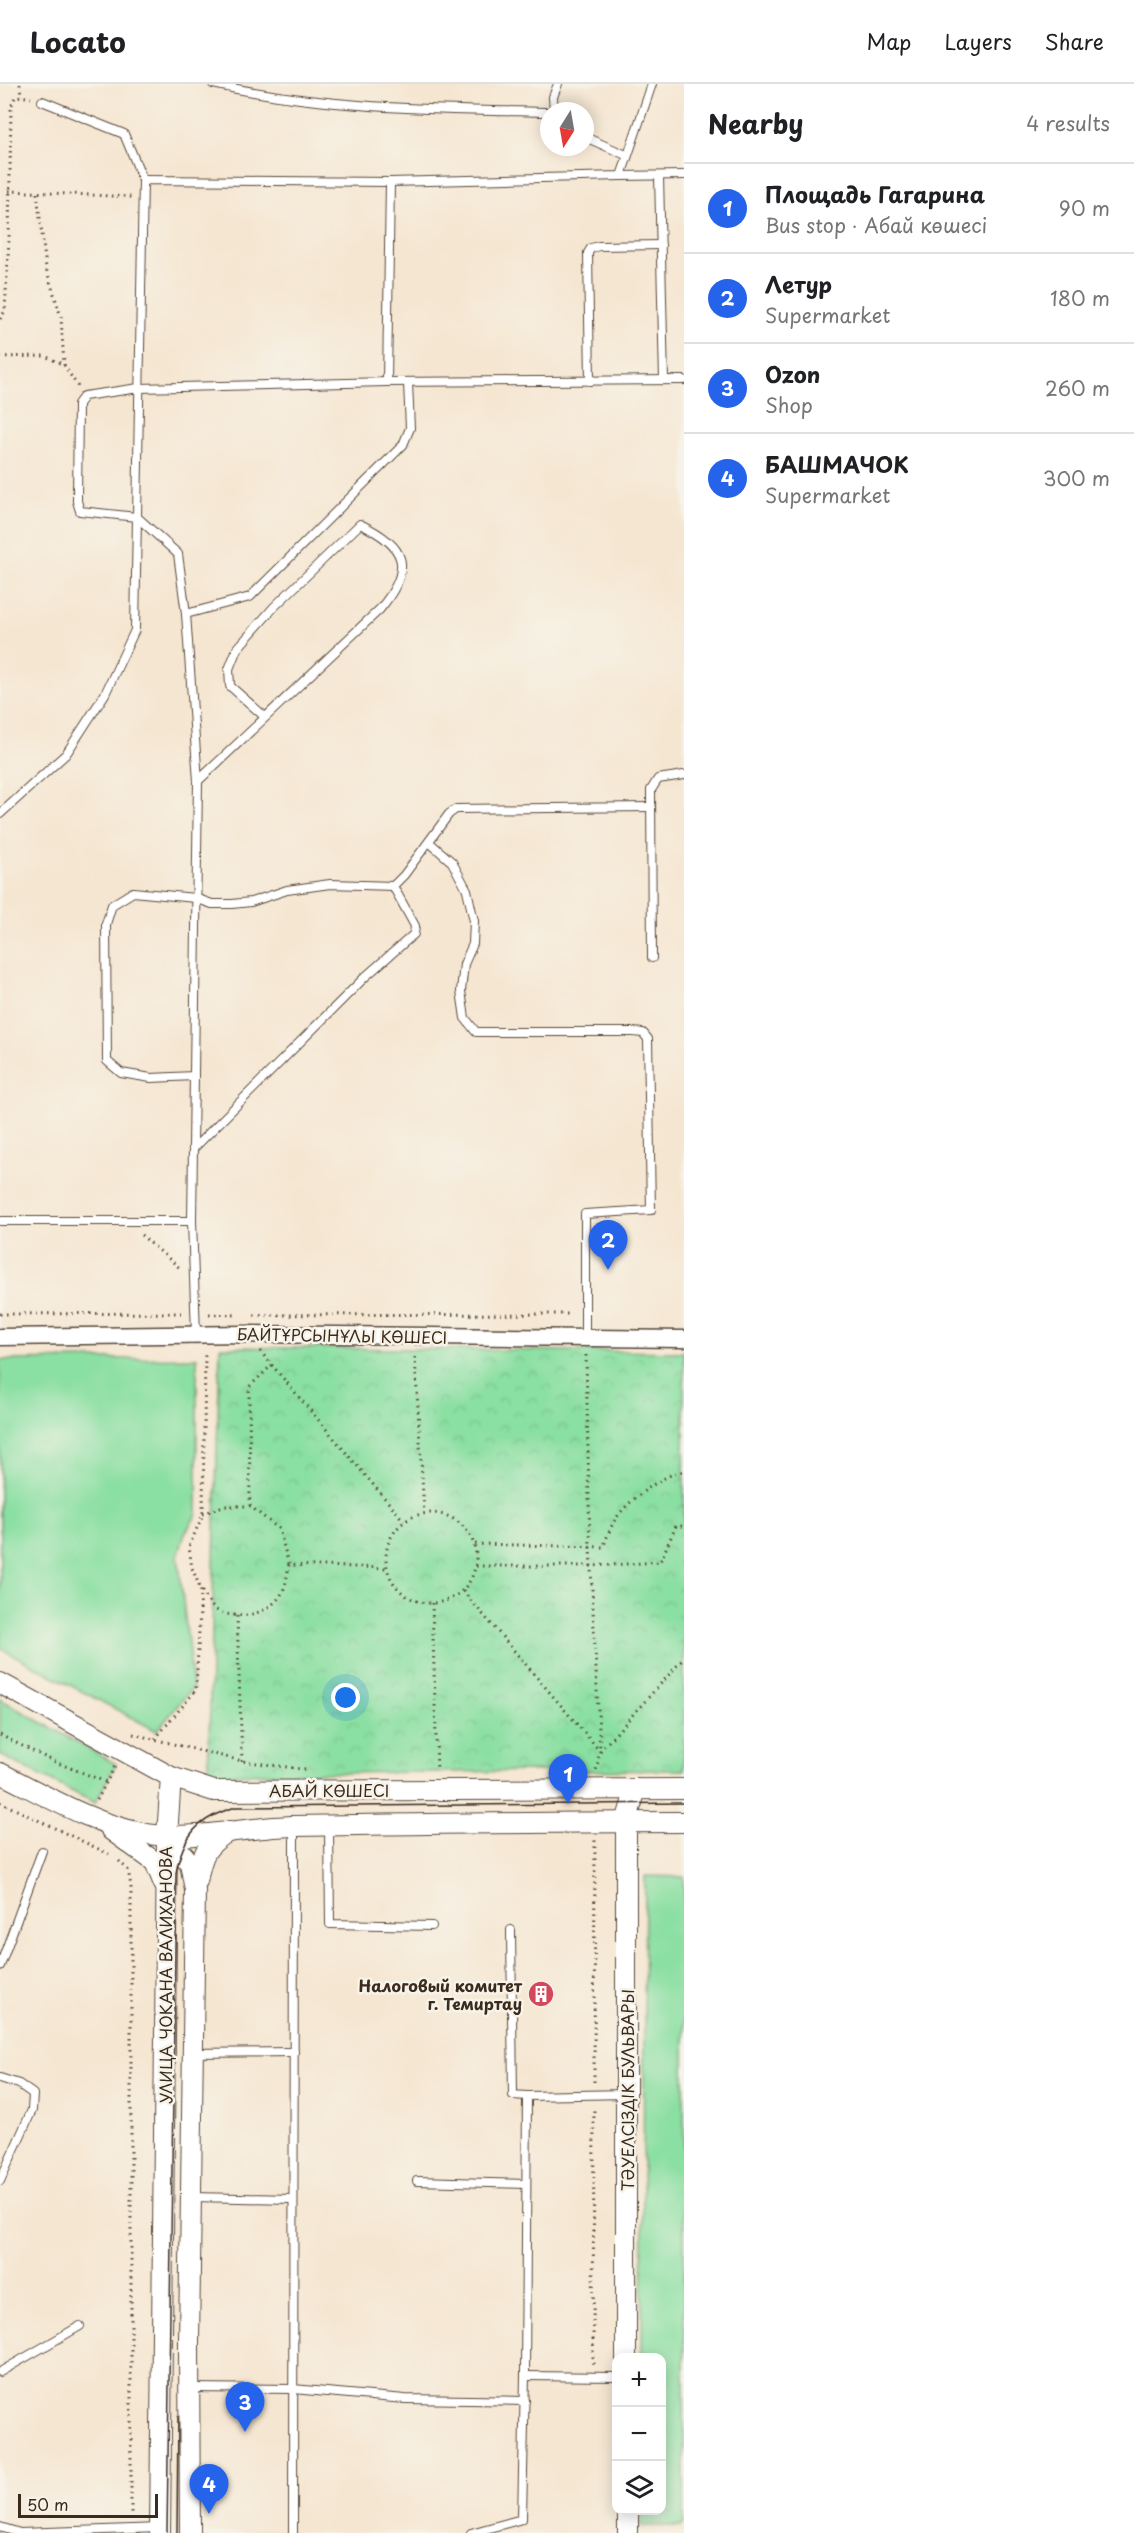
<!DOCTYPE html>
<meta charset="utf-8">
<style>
body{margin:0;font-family:"Playpen Sans",sans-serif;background:#f2f2f2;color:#202124}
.controls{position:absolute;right:18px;bottom:18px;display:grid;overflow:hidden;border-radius:12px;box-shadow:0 3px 15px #0003}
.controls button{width:54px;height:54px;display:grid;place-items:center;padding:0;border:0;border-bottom:2px solid #e0e0e0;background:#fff;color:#202124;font:30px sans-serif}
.compass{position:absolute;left:540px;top:18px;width:54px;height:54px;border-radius:50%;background:#fff;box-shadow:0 3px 15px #0003;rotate:191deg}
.scale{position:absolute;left:18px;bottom:15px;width:140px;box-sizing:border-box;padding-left:6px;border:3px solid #3b2a1e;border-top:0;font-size:16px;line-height:21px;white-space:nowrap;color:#3b2a1e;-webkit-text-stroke:4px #f7f3e8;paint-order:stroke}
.you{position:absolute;left:346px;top:1614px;width:21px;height:21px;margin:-15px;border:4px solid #fff;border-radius:50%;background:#1a73e8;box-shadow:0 0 0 9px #1a73e833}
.badge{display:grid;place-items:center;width:39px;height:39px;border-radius:50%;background:#2563eb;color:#fff;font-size:20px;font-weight:700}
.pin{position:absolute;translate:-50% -50px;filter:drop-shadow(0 2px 3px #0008)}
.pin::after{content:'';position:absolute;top:32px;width:21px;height:18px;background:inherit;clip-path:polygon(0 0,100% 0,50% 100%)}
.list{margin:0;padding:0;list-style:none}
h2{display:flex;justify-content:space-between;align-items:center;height:78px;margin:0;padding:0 24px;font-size:26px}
h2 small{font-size:20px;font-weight:400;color:#757577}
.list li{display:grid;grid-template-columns:39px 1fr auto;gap:18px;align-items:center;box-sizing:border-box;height:90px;padding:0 24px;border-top:2px solid #e0e0e0}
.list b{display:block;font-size:22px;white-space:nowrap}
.list p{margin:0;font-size:20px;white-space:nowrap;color:#757577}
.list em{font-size:20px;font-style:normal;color:#757577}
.icon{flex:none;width:33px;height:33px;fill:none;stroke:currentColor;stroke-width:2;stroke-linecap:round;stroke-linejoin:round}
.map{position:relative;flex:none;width:684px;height:2449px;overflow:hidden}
header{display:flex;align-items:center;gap:36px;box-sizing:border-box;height:84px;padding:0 30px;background:#fff;border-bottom:2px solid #e0e0e0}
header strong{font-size:28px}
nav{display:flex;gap:33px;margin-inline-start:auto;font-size:21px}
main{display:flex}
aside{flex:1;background:#fff}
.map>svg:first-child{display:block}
.grass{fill:#8adfa2;stroke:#628460;stroke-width:1.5}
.park{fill:url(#park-crowns);stroke:#628460;stroke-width:1.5}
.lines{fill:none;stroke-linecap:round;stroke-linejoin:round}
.service-casing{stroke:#574639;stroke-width:10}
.minor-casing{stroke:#574639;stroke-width:19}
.tertiary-casing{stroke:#574639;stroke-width:22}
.path{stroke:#574639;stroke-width:3;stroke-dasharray:1.5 4.5;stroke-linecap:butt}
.service{stroke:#fff;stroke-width:8}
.minor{stroke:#fff;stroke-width:16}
.tertiary{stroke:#fff;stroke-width:20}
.tram{stroke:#3b2a1e;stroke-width:1.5}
.labels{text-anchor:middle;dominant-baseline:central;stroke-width:5;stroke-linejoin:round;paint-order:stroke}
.street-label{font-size:16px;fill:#3b2a1e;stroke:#f7f3e8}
.poi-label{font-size:16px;font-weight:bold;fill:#3b2a1e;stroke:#f7f3e8;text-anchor:end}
</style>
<header>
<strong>Locato</strong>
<nav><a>Map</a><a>Layers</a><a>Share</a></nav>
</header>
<main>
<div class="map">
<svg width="684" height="2449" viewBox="0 0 684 2449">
<defs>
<pattern id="park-crowns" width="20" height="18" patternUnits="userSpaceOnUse" patternTransform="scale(1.5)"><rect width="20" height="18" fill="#8adfa2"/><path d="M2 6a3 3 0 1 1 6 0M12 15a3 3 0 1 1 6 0" fill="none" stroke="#78c08b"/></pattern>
</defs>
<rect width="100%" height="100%" fill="#f7f3e8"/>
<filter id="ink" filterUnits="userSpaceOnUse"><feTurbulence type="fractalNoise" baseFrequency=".0167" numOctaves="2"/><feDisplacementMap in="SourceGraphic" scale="12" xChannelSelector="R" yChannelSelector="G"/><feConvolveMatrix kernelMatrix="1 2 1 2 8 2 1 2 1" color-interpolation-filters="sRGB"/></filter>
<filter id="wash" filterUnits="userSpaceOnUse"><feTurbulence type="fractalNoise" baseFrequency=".008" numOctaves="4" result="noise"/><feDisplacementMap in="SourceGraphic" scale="24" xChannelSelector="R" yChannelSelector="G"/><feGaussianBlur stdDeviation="1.35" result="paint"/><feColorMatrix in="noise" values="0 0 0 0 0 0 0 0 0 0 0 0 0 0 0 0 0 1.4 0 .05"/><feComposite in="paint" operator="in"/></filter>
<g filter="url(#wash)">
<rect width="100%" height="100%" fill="#f5e6d1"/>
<!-- grass -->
<g class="grass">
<polygon points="197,1274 197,1430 185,1449 178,1472 193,1603 157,1647 0,1564 0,1276"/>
<polygon points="0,1615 116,1680 95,1719 0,1671"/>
<polygon points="645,1792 684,1793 684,2440 680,2442 641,2442 641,2427 662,2426 662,2274 642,2273"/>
</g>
<!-- park -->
<polygon class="park" points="220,1263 684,1268 684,1686 208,1690"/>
</g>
<g filter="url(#ink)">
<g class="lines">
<!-- service casing -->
<g class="service-casing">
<g id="service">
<path d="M213 0C324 25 435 26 549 28"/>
<polyline points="42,17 124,50 143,96"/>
<polyline points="554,27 553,13 558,0"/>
<polyline points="585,53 626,71"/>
<polyline points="621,92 684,91"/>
<polyline points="659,92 664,296"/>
<polyline points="590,297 588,169 591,164 599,162 661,161"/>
<polyline points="387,298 390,98"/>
<polyline points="186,530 250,513 403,361 410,344 408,299"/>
<path d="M198 697 380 525C414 484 407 462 360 440L274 523 237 565 229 585 230 602 265 633"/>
<polyline points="0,730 66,670 105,610 135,546 137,433 80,427 77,417 78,320 84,312 139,304 387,298 684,296"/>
<polyline points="429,758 452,778 467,806 474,837 473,860 464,880 461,907 465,934 476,948 633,948 643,949 648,955 651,1126 585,1130 585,1255"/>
<polyline points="652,874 651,706 658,695 684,691"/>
<polyline points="194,992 151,994 121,989 107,977 106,840 112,821 133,808 195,814 212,820 232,820 251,818 287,806 330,800 393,802 404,791 449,730 456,725 651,723"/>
<polyline points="193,1065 365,893 414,850 415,842 393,802"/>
<polyline points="0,1137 192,1137"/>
<polyline points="196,1250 192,1137 198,697 186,530 178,470 137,433 143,96 390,98 621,92 652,0"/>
<polyline points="329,1742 330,1840 432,1842"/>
<polyline points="511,1846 513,2011 527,2012"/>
<polyline points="0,1882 42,1767"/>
<polyline points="192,1969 294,1968"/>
<polyline points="0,1994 19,2000 33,2010 32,2026 0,2097"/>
<polyline points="417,2097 526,2100"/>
<polyline points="192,2113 293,2115"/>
<polyline points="0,2288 80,2242"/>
<polyline points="525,2292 616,2293"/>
<polyline points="190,2304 293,2305 405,2315 525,2317"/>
<polyline points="0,2443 20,2449 160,2444"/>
<polyline points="293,2449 294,1743"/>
<polyline points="471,2449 522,2435 525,2292 527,2012 627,2010"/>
</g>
</g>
<!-- minor casing -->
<g class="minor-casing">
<polyline id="minor" points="0,1253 246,1250 684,1255"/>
</g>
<!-- tertiary casing -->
<g class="tertiary-casing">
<g id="tertiary">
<polyline points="0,1599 171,1693 214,1707 684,1705"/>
<path d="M0 1689C45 1711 93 1740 142 1749 185 1758 247 1743 292 1742 423 1740 553 1738 684 1738"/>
<polyline points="111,1746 155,1778 164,1800"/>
<polyline points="167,1752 190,1779 195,1806 189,2259 190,2449"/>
<path d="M197 1797C202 1770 205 1762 229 1747"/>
<polyline points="626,2274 626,1738 636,1705"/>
<polyline points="628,2426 628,2449"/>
<polyline points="160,2449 167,1752 171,1693"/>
</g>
</g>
<!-- path -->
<g class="path">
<polyline points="20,0 21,12"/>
<polyline points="9,107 131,113"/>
<polyline points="37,109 46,184 61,233 64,281"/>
<polyline points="0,235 5,227 9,155 11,23 15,13 21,12 31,14"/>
<polyline points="0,273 45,272 64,281 78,303"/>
<polyline points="141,1151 181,1185"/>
<polyline points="0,1230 181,1229"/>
<polyline points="209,1230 238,1231"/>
<polyline points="254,1231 571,1230"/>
<polyline points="260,1267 404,1437"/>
<polyline points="586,1271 590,1463 600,1667 596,1687"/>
<polyline points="415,1273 424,1428"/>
<polyline points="250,1422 249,1303 272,1281"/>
<circle cx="431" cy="1474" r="45"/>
<polyline points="203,1430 223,1422 250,1422 279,1445 289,1481"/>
<path d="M475 1460 603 1463C607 1454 610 1444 615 1436 626 1418 663 1390 684 1387"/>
<polyline points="476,1482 591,1482 660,1478 676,1442 684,1442"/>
<path d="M202 1507C206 1513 210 1522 216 1526 236 1536 262 1532 277 1516 286 1507 287 1492 289 1481L386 1484"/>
<polyline points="463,1507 599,1666"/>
<polyline points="432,1519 437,1686"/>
<polyline points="237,1532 242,1677"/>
<polyline points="133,1650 242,1677 309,1686"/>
<polyline points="0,1651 53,1677 106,1698"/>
<polyline points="155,1655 196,1606 201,1506 192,1484 189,1463 203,1430 205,1269"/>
<polyline points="600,1667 684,1574"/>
<polyline points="97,1716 115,1682"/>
<polyline points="0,1718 109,1770"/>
<polyline points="119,1777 128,1786 131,1802 131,2432"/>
<polyline points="594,1998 595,1756"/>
<polyline points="593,2280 594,2023"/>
</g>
<!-- service -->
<use href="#service" class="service"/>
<!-- minor -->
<use href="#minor" class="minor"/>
<!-- tertiary -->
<use href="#tertiary" class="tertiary"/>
<!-- tram -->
<g class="tram">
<path d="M167 2449 176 1789C183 1751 198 1734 236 1723L684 1719"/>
<polyline points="177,2449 178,2332"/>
</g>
</g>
</g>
<!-- icons -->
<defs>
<g id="building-disc" transform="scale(1.35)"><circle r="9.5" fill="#d1495b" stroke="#f7f3e8"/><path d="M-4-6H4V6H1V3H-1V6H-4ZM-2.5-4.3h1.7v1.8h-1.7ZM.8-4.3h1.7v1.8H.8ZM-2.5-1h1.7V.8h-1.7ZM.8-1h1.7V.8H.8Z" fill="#fff"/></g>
</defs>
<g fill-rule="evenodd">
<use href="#building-disc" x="541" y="1910"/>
</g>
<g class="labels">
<!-- street labels -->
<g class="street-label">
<text transform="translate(342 1251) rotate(1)">БАЙТҰРСЫНҰЛЫ КӨШЕСІ</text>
<text x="329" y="1706">АБАЙ КӨШЕСІ</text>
<text transform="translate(165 1891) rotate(-90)">УЛИЦА ЧОКАНА ВАЛИХАНОВА</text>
<text transform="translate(627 2006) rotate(-90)">ТӘУЕЛСІЗДІК БУЛЬВАРЫ</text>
</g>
<!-- poi labels -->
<g class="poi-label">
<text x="522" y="1901">Налоговый комитет<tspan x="522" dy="18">г. Темиртау</tspan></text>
</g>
</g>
</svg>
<div class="controls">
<button>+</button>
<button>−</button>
<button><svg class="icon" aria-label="layers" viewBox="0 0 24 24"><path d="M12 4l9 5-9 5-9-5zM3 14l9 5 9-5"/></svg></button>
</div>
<svg class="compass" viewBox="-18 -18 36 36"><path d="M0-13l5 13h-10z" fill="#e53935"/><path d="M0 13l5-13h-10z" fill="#757577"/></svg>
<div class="scale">50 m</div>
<div class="you"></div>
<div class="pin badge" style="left:568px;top:1720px">1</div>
<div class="pin badge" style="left:608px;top:1186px">2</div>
<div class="pin badge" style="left:245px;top:2348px">3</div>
<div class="pin badge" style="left:209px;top:2430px">4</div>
</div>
<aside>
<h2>Nearby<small>4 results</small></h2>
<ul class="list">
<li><span class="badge">1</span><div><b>Площадь Гагарина</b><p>Bus stop · Абай көшесі</p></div><em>90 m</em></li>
<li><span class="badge">2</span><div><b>Летур</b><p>Supermarket</p></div><em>180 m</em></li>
<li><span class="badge">3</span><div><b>Ozon</b><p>Shop</p></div><em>260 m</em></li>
<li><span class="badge">4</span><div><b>БАШМАЧОК</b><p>Supermarket</p></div><em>300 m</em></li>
</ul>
</aside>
</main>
